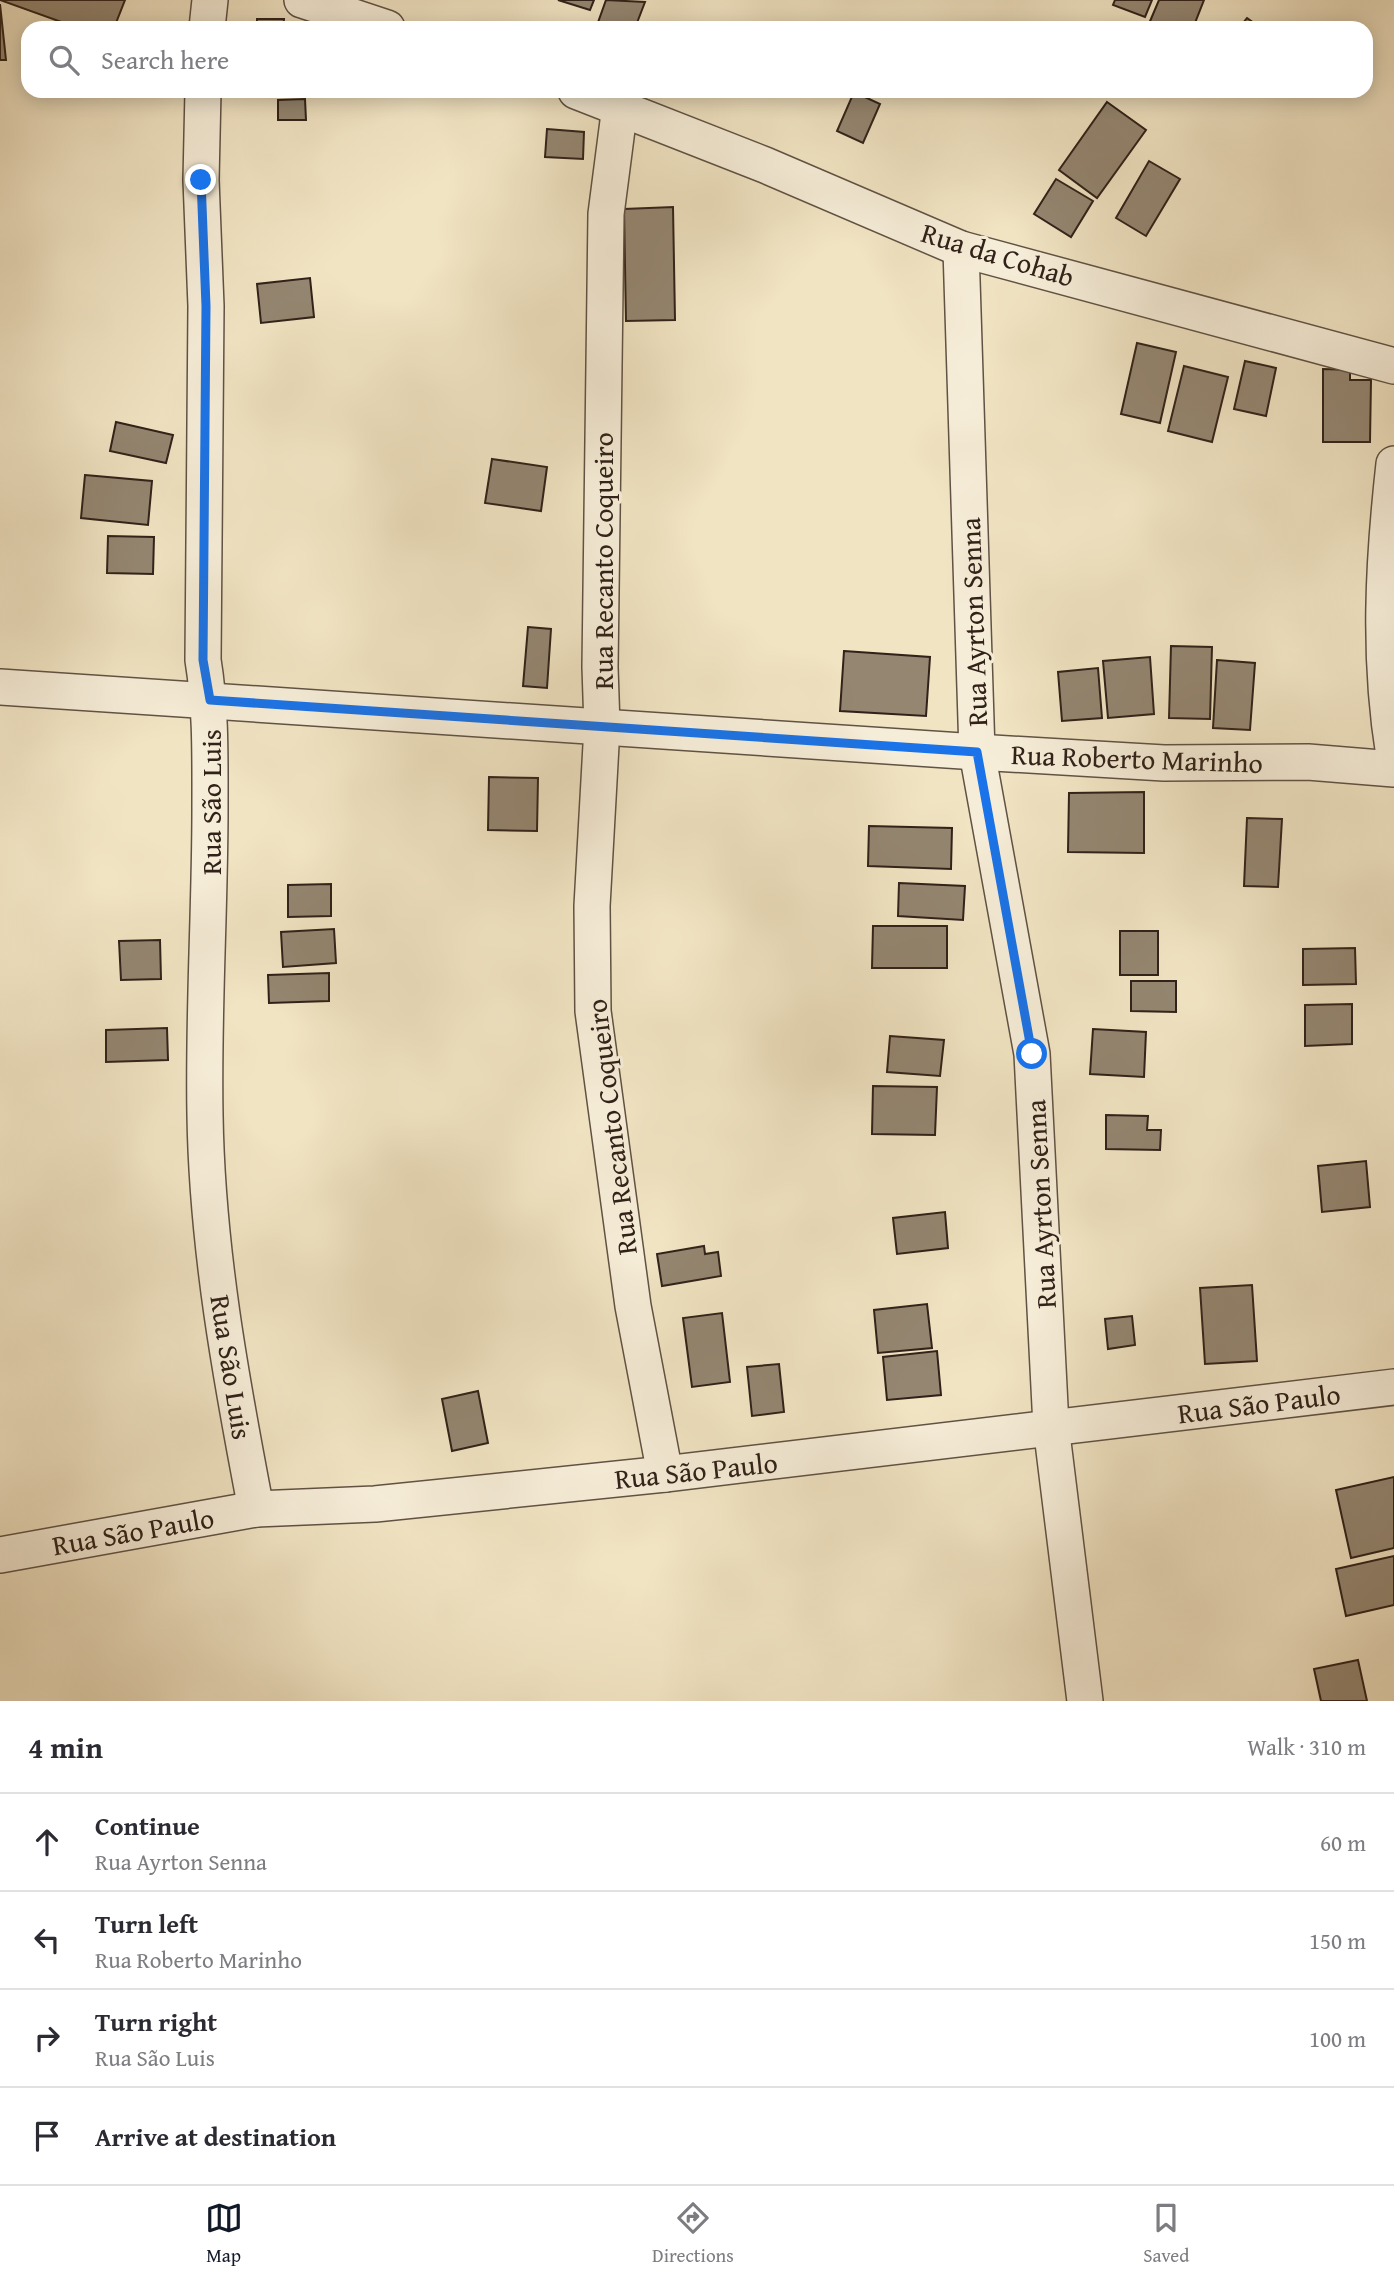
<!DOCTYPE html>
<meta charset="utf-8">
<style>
body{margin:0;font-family:"Gentium Book Plus",serif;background:#f7f7f7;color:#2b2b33}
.stop{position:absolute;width:21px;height:21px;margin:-16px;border:5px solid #1a73e8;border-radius:50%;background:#fff}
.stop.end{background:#1a73e8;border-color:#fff;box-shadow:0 2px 7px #0008}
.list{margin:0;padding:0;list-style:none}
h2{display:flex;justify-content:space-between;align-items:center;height:91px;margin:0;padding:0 28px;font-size:30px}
h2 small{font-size:23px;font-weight:400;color:#7c7c81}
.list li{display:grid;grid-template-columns:46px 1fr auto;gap:21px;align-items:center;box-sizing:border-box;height:98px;padding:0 28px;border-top:2px solid #e1e1e2}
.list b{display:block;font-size:26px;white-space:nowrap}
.list p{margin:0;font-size:23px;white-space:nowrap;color:#7c7c81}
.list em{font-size:23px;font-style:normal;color:#7c7c81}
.icon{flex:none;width:38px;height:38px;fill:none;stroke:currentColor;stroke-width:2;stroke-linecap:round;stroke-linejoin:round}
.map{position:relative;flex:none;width:1394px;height:1701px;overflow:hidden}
.search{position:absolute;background:#fff;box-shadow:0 4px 18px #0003;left:21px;right:21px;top:21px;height:77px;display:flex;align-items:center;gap:18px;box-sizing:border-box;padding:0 24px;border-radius:21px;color:#7c7c81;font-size:26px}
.sheet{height:483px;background:#fff}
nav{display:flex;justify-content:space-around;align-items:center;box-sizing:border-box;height:98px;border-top:2px solid #e1e1e2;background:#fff;font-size:19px;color:#7c7c81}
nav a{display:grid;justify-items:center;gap:4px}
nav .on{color:#111827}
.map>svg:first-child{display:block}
.building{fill:#948671;stroke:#302119;stroke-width:2}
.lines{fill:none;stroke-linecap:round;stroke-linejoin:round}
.street-casing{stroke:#605244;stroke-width:38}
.street{stroke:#f6edd8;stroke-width:35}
.route{stroke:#1a73e8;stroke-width:9}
.labels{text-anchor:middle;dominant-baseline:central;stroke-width:6;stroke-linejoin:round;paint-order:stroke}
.street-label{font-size:28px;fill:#302119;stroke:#f6edd8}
</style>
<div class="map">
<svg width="1394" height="1701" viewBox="0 0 1394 1701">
<rect width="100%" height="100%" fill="#f1e4c3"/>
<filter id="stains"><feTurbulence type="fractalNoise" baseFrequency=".00286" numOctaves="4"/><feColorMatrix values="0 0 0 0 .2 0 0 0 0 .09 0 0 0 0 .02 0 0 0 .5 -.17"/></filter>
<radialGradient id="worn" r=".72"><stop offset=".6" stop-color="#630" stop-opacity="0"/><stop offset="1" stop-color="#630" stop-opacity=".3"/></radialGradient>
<!-- building -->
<g class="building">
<polygon points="0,0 125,0 114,28 78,28"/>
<polygon points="558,0 594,0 590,10"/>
<polygon points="606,0 645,2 635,28 596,28"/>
<polygon points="1115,0 1152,0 1145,17 1113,5"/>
<polygon points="1159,0 1204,0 1193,28 1154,28 1148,26"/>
<polygon points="0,4 6,60 0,60"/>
<polygon points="1247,18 1261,28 1239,28"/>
<polygon points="257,19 284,19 283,28 257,28"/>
<polygon points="854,92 880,104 863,143 837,131"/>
<polygon points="305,99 306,120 278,120 278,100"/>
<polygon points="1107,102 1146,130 1097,198 1059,170"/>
<polygon points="547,129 584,132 583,159 545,157"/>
<polygon points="1149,161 1180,179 1146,236 1116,218"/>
<polygon points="1056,179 1093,201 1071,237 1034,214"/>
<polygon points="673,207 675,320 626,321 624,209"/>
<polygon points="310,278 314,317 261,323 257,284"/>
<polygon points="1137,343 1176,352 1160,423 1121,414"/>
<polygon points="1245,361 1276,368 1266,416 1234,409"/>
<polygon points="1184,366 1228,377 1212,442 1168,431"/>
<polygon points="1323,369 1350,370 1350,380 1371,380 1370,442 1323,442"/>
<polygon points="116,422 173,435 166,463 110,451"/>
<polygon points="492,459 547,467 541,511 485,503"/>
<polygon points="85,475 152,481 148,525 81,518"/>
<polygon points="108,536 154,537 153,574 107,573"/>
<polygon points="528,627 551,629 547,688 523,686"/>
<polygon points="1171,646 1212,647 1210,719 1169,718"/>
<polygon points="844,651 930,657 926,716 840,711"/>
<polygon points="1150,657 1154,714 1108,718 1103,661"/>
<polygon points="1217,660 1255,663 1250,730 1213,728"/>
<polygon points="1098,668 1102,718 1062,721 1058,672"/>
<polygon points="489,777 538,778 537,831 488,830"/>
<polygon points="1144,792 1144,853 1068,852 1069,793"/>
<polygon points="1247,818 1282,819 1278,887 1244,886"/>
<polygon points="869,826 952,828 951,869 868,866"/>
<polygon points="899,883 965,886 963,920 898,916"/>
<polygon points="331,884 331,916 288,917 288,885"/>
<polygon points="873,926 947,926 947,968 872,968"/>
<polygon points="334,929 336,963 283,967 281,932"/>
<rect x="1120" y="931" width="38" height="44"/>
<polygon points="160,940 161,979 121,980 119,941"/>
<polygon points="1355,948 1356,984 1303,985 1303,949"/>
<polygon points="329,973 329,1001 269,1003 268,975"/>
<polygon points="1131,981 1176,981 1176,1012 1131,1011"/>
<polygon points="1352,1004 1352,1044 1305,1046 1305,1005"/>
<polygon points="167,1028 168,1060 106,1062 106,1030"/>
<polygon points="1093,1029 1146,1032 1144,1077 1090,1074"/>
<polygon points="890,1036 944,1040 940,1076 887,1072"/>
<polygon points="873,1086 937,1087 935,1135 872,1134"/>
<polygon points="1106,1115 1148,1116 1147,1130 1161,1130 1160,1150 1106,1149"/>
<polygon points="1366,1161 1370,1207 1322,1212 1318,1166"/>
<polygon points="945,1212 948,1248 897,1254 893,1218"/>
<polygon points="704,1246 705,1254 718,1252 721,1276 662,1286 657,1254"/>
<polygon points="1252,1285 1257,1361 1205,1364 1200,1288"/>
<polygon points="927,1304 932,1348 878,1353 874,1310"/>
<polygon points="722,1313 730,1382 692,1387 683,1318"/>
<polygon points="1132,1316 1135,1345 1108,1349 1105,1319"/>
<polygon points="937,1351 941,1395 887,1400 883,1357"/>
<polygon points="779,1364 784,1412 752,1416 747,1367"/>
<polygon points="478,1391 488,1443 452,1451 442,1399"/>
<polygon points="1394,1477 1394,1548 1351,1558 1336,1490"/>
<polygon points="1394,1556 1394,1605 1346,1616 1336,1569"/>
<polygon points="1358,1660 1367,1701 1321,1701 1314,1669"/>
</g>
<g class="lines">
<!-- street casing -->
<g class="street-casing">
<g id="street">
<polyline points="302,0 387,28"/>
<polyline points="207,28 210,0"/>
<path d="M203 91 201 180 206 306 203 660C211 709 210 758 210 808 210 910 203 1013 205 1115 207 1248 231 1379 256 1509"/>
<polyline points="576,91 765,165 961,249 1394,366"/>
<polyline points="620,106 606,214 600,667 602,727 592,906 593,1011 633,1306 665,1474"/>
<polyline points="961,249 977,752 1032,1054 1051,1426 1085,1701"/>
<path d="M1394 464C1383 563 1378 657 1394 756"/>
<polyline points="0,687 977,752 1164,763 1308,762 1394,769"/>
<polyline points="0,1555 256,1509 375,1504 665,1474 1394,1387"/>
</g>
</g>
<!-- street -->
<use href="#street" class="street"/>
</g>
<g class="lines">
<!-- route -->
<polyline class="route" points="201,180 206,306 203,660 210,700 977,752 1032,1054"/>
</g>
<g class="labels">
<!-- street labels -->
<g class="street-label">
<text transform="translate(998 254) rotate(17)">Rua da Cohab</text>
<text transform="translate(602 561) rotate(-90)">Rua Recanto Coqueiro</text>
<text transform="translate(973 622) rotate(-92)">Rua Ayrton Senna</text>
<text transform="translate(1137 758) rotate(2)">Rua Roberto Marinho</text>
<text transform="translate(210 802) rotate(-90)">Rua São Luis</text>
<text transform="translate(611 1127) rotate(-97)">Rua Recanto Coqueiro</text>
<text transform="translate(1040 1204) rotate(-93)">Rua Ayrton Senna</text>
<text transform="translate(232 1367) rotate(81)">Rua São Luis</text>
<text transform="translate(1259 1403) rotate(-7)">Rua São Paulo</text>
<text transform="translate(696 1470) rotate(-6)">Rua São Paulo</text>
<text transform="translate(133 1531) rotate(-10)">Rua São Paulo</text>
</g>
</g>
<rect width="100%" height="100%" filter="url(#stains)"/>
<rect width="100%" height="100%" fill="url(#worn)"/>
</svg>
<div class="stop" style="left:1032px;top:1054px"></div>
<div class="stop end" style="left:201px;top:180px"></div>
<div class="search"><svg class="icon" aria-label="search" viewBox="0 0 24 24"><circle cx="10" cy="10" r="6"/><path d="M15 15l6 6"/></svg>Search here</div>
</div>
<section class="sheet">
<h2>4 min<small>Walk · 310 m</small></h2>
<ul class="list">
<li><svg class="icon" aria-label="ahead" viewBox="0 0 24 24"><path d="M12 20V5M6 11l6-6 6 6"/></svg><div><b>Continue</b><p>Rua Ayrton Senna</p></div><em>60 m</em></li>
<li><svg class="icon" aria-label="left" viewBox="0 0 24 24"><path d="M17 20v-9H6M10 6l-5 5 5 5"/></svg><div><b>Turn left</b><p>Rua Roberto Marinho</p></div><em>150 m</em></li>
<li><svg class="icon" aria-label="right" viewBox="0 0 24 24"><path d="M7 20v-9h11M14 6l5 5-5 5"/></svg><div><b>Turn right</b><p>Rua São Luis</p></div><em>100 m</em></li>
<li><svg class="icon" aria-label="arrive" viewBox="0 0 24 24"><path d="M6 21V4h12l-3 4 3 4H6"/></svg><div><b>Arrive at destination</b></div></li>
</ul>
</section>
<nav>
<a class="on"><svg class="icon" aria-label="map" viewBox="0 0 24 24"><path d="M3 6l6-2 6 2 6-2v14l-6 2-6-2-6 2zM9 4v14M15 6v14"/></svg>Map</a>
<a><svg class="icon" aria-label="directions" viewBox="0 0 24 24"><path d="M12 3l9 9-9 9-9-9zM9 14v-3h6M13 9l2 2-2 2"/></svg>Directions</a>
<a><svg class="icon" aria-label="saved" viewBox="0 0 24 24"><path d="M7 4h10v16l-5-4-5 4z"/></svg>Saved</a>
</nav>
